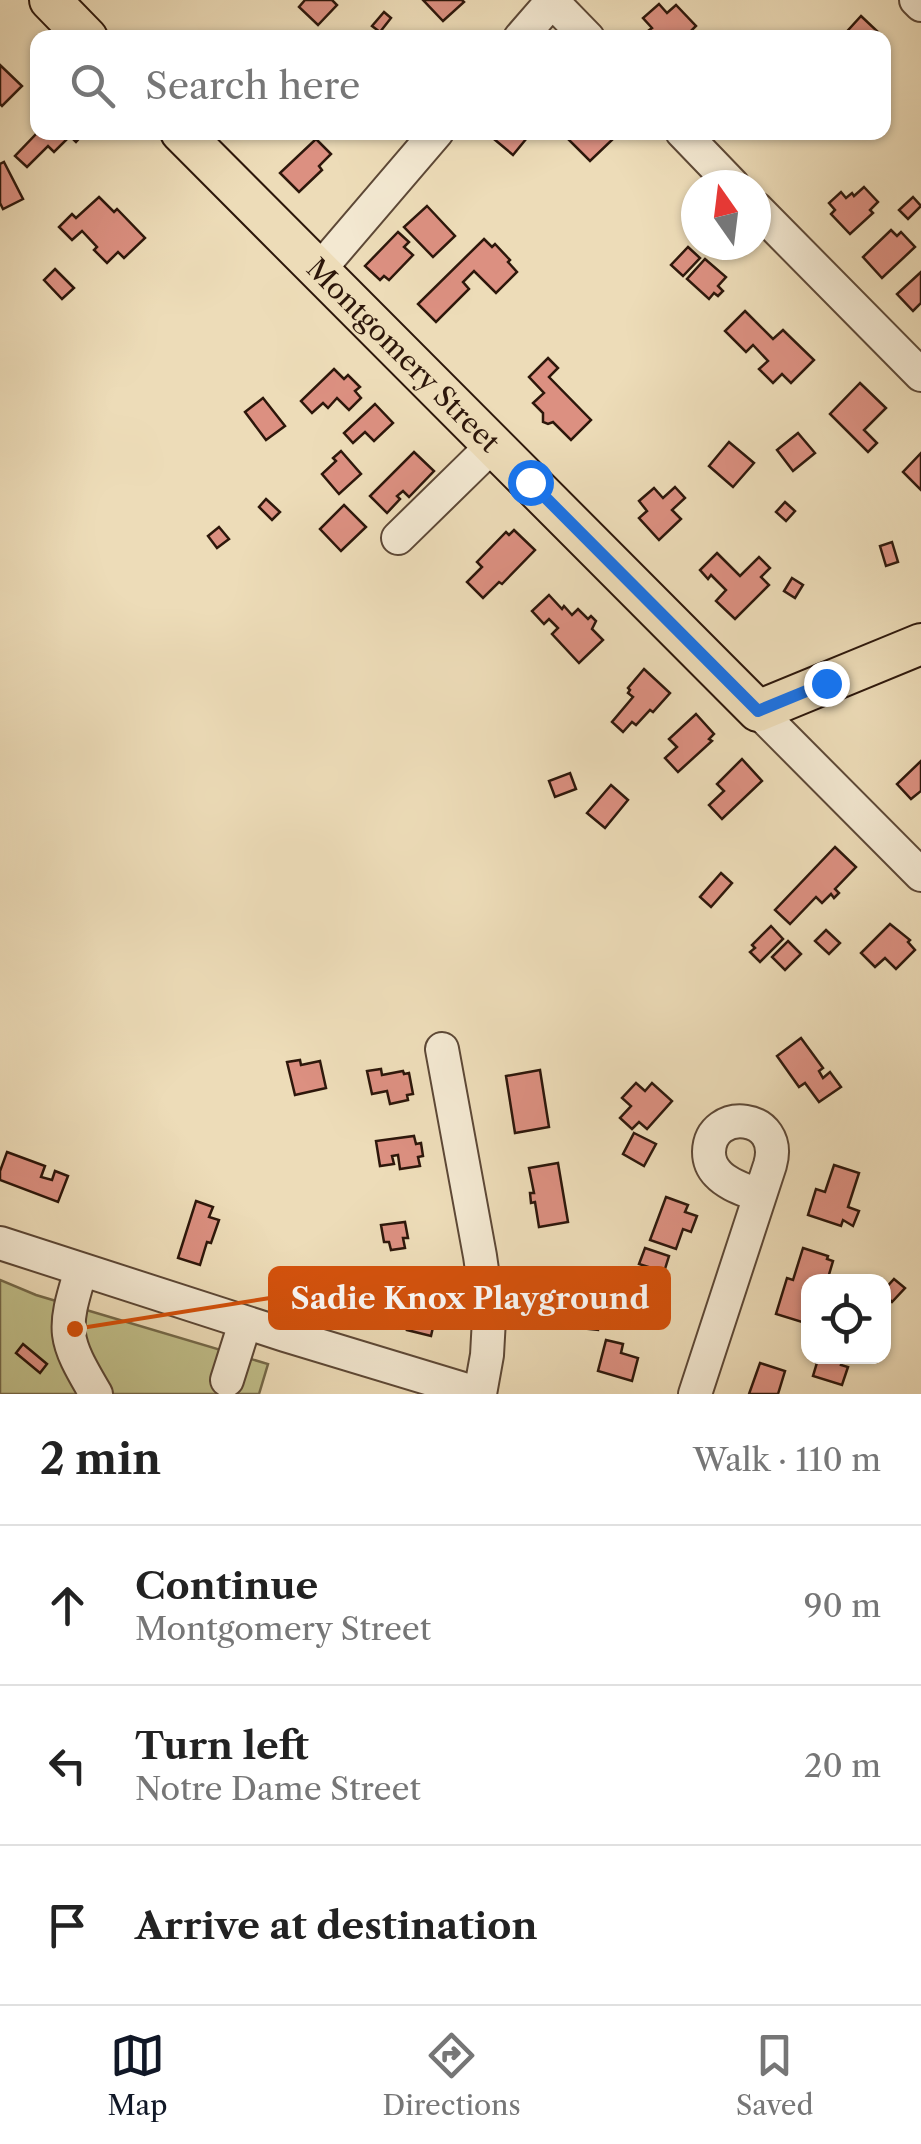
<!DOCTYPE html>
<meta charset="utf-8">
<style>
body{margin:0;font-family:"Libre Caslon Text",serif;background:#f2f2f2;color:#222}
.controls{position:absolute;right:30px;bottom:30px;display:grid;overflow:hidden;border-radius:20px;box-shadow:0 2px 8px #0004}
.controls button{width:90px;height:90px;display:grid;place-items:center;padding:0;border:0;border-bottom:2px solid #e0e0e0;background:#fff;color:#222;font:50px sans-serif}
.compass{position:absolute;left:681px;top:170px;width:90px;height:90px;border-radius:50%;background:#fff;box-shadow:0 2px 8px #0004;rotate:346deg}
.stop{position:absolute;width:30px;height:30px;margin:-22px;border:8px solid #1a73e8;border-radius:50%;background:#fff}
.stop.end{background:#1a73e8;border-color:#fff;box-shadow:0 2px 10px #0008}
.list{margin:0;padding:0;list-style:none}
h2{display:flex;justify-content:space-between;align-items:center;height:130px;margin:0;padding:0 40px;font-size:42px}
h2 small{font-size:32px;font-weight:400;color:#767676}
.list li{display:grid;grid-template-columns:65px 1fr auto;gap:30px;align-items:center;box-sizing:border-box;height:160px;padding:0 40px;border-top:2px solid #e0e0e0}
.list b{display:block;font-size:38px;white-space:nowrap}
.list p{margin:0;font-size:32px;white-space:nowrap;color:#767676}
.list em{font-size:32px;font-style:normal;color:#767676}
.icon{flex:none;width:55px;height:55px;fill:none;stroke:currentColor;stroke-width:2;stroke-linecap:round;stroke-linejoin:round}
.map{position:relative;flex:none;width:921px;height:1394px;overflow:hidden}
.search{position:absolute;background:#fff;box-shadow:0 2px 8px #0004;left:30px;right:30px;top:30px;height:110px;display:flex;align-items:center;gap:25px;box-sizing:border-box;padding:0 35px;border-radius:20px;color:#767676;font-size:38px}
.sheet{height:610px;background:#fff}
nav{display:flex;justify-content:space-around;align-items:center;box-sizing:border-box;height:140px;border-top:2px solid #e0e0e0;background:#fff;font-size:28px;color:#767676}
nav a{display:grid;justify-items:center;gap:5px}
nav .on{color:#111827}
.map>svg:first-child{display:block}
.green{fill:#c0be89;stroke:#766a4a;stroke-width:2.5}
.building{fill:#dc9081;stroke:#2d170b;stroke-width:2.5}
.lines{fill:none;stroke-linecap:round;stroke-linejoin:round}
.minor-casing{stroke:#5d4836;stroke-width:36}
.major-casing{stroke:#2d170b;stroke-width:44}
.minor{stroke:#f3e8d1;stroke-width:32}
.major{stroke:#eddcb8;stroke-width:40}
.route{stroke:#1a73e8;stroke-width:12}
.labels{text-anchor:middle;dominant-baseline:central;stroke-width:10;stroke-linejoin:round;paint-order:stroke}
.street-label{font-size:28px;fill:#2d170b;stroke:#f3e8d1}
.leader{fill:none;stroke:#d5520c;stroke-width:4}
.callout-dot{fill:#d5520c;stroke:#f3e8d1;stroke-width:4}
.callout{fill:#d5520c;stroke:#d5520c;stroke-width:4}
.callout-label{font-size:30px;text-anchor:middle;font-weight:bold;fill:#fff}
</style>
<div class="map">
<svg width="921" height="1394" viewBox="0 0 921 1394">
<rect width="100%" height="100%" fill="#eddcb8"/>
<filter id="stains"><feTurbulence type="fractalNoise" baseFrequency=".002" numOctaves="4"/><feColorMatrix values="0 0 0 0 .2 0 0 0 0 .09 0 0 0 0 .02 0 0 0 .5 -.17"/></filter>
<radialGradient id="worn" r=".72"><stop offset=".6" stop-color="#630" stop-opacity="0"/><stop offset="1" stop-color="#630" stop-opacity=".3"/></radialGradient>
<!-- green -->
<polygon class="green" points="0,1280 36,1295 268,1364 259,1394 0,1394"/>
<!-- building -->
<g class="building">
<polygon points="305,0 332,0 337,5 318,25 299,7"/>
<polygon points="423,0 462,0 464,2 443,21"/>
<polygon points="659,4 667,13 676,5 696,26 684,38 654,38 648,31 652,28 643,18"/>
<polygon points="384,12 391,18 380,32 372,26"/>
<polygon points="861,16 877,31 874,33 878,38 841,38"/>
<polygon points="0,65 22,86 2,106 0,104"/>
<polygon points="38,132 85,132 76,142 70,136 54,152 48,146 27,167 15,156"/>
<polygon points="500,132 542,132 537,138 531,133 513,155 494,139"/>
<polygon points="575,132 614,132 610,136 613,139 590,161 568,139"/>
<polygon points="316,139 331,154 319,166 322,170 299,192 280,173"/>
<polygon points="4,162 23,199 3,209 0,203 0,164"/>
<polygon points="864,187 878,202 870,210 873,213 850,234 831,214 835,210 829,203 841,192 846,198 852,193 854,196"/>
<polygon points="99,197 114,212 117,209 145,238 124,258 118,252 107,263 94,250 97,247 82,231 72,240 59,227 72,214 76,218"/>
<polygon points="913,197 921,206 908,219 899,210"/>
<polygon points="427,206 455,236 433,257 404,227"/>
<polygon points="891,230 897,236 901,232 915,247 882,278 863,257"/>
<polygon points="398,232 409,242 404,247 413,255 389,280 384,276 380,280 365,266"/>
<polygon points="484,239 492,247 495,244 510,260 508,262 517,272 496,293 474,271 463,282 469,289 436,322 418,304"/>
<polygon points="688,247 700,258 683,276 671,265"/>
<polygon points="705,259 726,277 718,286 723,291 718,296 714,293 709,299 687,279"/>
<polygon points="55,269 74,288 62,299 44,280"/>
<polygon points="921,272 921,303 913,311 897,294"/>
<polygon points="745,311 773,339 783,330 814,360 791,383 782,374 773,383 759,369 768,361 753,345 746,352 725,331"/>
<polygon points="548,358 558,368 549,377 591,420 571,440 553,422 548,424 543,422 543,413 533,403 544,393 529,377"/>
<polygon points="334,369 344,379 348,375 360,387 355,391 361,398 349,410 337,398 328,408 323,403 312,413 301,401"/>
<polygon points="860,383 886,408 864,430 877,443 868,452 830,414"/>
<polygon points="263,398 285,426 266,440 245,412"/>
<polygon points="375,404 393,423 374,441 365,432 353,443 344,433"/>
<polygon points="798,433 815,453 793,471 777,450"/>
<polygon points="729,442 754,463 733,487 709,466"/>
<polygon points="341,451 361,474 339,494 322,474 336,461 333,458"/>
<polygon points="414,452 434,471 409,497 403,491 397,496 400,499 387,513 370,496"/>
<polygon points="921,453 921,490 903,472"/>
<polygon points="675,487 685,498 672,510 681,519 659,540 639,518 647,511 639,501 654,488 663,498"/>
<polygon points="266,499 280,512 272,520 259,507"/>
<polygon points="785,502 795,511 786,521 776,512"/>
<polygon points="344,505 366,527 341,551 320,529"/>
<polygon points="219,527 229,539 217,548 208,536"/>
<polygon points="514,530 535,550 502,584 499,582 483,598 467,582 482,567 477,562 506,532 509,535"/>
<polygon points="892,542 898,562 886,566 880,546"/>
<polygon points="717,553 740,576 759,557 770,568 761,577 769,585 735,619 716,601 726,590 711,575 708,579 700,570"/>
<polygon points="792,578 803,585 795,598 784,591"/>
<polygon points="549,595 562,609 564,606 572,615 578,609 588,619 591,616 596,621 592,629 603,640 579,663 552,634 558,628 549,619 544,624 532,611"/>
<polygon points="644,669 670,693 653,712 650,710 636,725 632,722 623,732 612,722 633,697 628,693 630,690 628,688"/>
<polygon points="696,714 714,734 709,739 712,741 678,772 665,758 677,747 669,739"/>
<polygon points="742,759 762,781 722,819 709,805 724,791 717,784"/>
<polygon points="921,761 921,791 911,799 897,784"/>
<polygon points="570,773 576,789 555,797 549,781"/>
<polygon points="611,785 628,800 605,828 587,813"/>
<polygon points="835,847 856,867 835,889 839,893 834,898 831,894 822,903 816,897 790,924 775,910"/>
<polygon points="721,873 732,883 711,907 700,897"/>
<polygon points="890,924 910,940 908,942 915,950 896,969 885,958 875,967 861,953"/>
<polygon points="771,926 783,939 760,962 750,952 755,948 752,945"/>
<polygon points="826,930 840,943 829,954 815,941"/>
<polygon points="788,941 801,954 785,970 772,957"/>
<polygon points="801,1038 823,1068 819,1071 823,1078 830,1072 841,1087 819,1102 805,1083 799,1087 777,1056"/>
<polygon points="300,1060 301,1065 320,1061 326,1088 295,1095 287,1062"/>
<polygon points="381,1069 382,1075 403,1071 404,1074 409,1073 413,1094 407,1095 408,1100 390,1104 387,1091 372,1094 367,1071"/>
<polygon points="540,1070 549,1127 515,1133 506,1076"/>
<polygon points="636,1083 645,1091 652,1083 672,1101 647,1129 639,1122 632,1129 620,1118 631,1106 622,1098"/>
<polygon points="634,1133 656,1144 644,1166 623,1154"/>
<polygon points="414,1136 416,1144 421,1143 423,1156 418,1157 420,1166 400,1169 398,1155 392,1156 394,1164 380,1166 376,1141"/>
<polygon points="7,1152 45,1166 41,1177 52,1180 55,1171 68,1176 58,1202 0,1180 0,1171"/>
<polygon points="558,1163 568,1222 539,1227 535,1202 531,1203 530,1193 534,1193 529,1168"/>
<polygon points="834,1165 859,1173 848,1207 859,1211 853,1226 843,1220 841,1226 808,1215 816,1189 825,1192"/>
<polygon points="666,1197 688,1205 685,1212 697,1216 691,1232 683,1229 676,1249 650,1240"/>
<polygon points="196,1201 213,1207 209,1217 219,1220 211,1243 207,1242 200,1265 178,1258"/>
<polygon points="405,1222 408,1238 403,1238 405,1248 391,1250 389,1242 384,1242 381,1225"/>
<polygon points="645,1248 669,1256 664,1272 639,1264"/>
<polygon points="803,1248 828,1256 827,1259 833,1261 828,1278 835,1280 808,1282 808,1301 802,1322 776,1314 787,1278 793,1280"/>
<polygon points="894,1279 905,1288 892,1302 884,1294 884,1290"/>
<polygon points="421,1284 439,1289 438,1293 442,1294 438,1308 445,1310 441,1325 434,1323 431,1336 407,1330 411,1316 404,1314 410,1292 418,1294"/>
<polygon points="580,1307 600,1309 598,1330 578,1328"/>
<polygon points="606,1340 623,1344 621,1353 638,1358 632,1381 598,1371"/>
<polygon points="23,1344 47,1364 40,1373 16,1353"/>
<polygon points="819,1356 843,1360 841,1365 848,1367 842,1385 813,1376"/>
<polygon points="760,1363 785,1371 778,1394 749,1394"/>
</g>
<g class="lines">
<!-- minor casing -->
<g class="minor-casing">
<g id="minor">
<polyline points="551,0 588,38"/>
<polyline points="916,0 921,5"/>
<polyline points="520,38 553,0"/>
<polyline points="682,132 733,185"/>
<polyline points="756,208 921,375"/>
<polyline points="319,270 437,132"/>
<polyline points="398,538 493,445"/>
<polyline points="758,711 921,875"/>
<polyline points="442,1049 480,1256 489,1319 487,1355 480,1394"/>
<polyline points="0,1243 285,1335 480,1394"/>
<path d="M81 1270C62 1332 63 1338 96 1394"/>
<polyline points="227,1380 245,1323"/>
<path d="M695 1394 770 1165C785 1113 710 1106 709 1152 709 1160 712 1168 718 1174 728 1185 746 1190 759 1196"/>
</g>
</g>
<!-- major casing -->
<g class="major-casing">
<g id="major">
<polyline points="50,0 87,38"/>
<path id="s1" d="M181 132 758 711 921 644"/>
</g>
</g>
<!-- minor -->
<use href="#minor" class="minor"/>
<!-- major -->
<use href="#major" class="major"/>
</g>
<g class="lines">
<!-- route -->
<polyline class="route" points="530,482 758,711 826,683"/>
</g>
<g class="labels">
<!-- street labels -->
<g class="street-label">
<text stroke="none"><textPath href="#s1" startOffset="315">Montgomery Street</textPath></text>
</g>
</g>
<!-- callouts -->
<path class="leader" d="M75 1329L270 1298"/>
<circle class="callout-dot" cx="75" cy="1329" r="10"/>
<rect class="callout" x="270" y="1268" width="399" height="60" rx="10"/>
<g class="callout-label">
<text x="470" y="1309">Sadie Knox Playground</text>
</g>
<rect width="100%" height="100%" filter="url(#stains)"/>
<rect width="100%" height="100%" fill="url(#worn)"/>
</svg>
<div class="controls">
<button><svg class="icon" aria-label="locate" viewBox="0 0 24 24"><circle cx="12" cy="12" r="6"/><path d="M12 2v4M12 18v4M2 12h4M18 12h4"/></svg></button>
</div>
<svg class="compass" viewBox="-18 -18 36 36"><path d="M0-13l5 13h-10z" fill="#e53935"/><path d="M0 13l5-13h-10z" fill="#767676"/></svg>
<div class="stop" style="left:530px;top:482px"></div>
<div class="stop end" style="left:826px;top:683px"></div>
<div class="search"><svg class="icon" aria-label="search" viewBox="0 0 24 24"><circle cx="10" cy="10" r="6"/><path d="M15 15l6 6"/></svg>Search here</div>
</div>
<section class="sheet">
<h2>2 min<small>Walk · 110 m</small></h2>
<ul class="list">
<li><svg class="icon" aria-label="ahead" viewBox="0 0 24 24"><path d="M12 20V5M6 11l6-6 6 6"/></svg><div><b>Continue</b><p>Montgomery Street</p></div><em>90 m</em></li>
<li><svg class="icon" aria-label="left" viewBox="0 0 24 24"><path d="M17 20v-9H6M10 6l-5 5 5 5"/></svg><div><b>Turn left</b><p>Notre Dame Street</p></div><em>20 m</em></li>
<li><svg class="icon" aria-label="arrive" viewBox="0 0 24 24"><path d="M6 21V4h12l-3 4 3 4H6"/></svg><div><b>Arrive at destination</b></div></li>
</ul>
</section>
<nav>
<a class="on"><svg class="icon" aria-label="map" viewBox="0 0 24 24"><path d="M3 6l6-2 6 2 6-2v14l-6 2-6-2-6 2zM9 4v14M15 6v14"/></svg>Map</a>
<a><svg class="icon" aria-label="directions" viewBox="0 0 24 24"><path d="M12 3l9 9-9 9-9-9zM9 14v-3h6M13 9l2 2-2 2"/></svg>Directions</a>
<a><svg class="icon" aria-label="saved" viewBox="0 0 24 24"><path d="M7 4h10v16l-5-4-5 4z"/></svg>Saved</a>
</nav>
